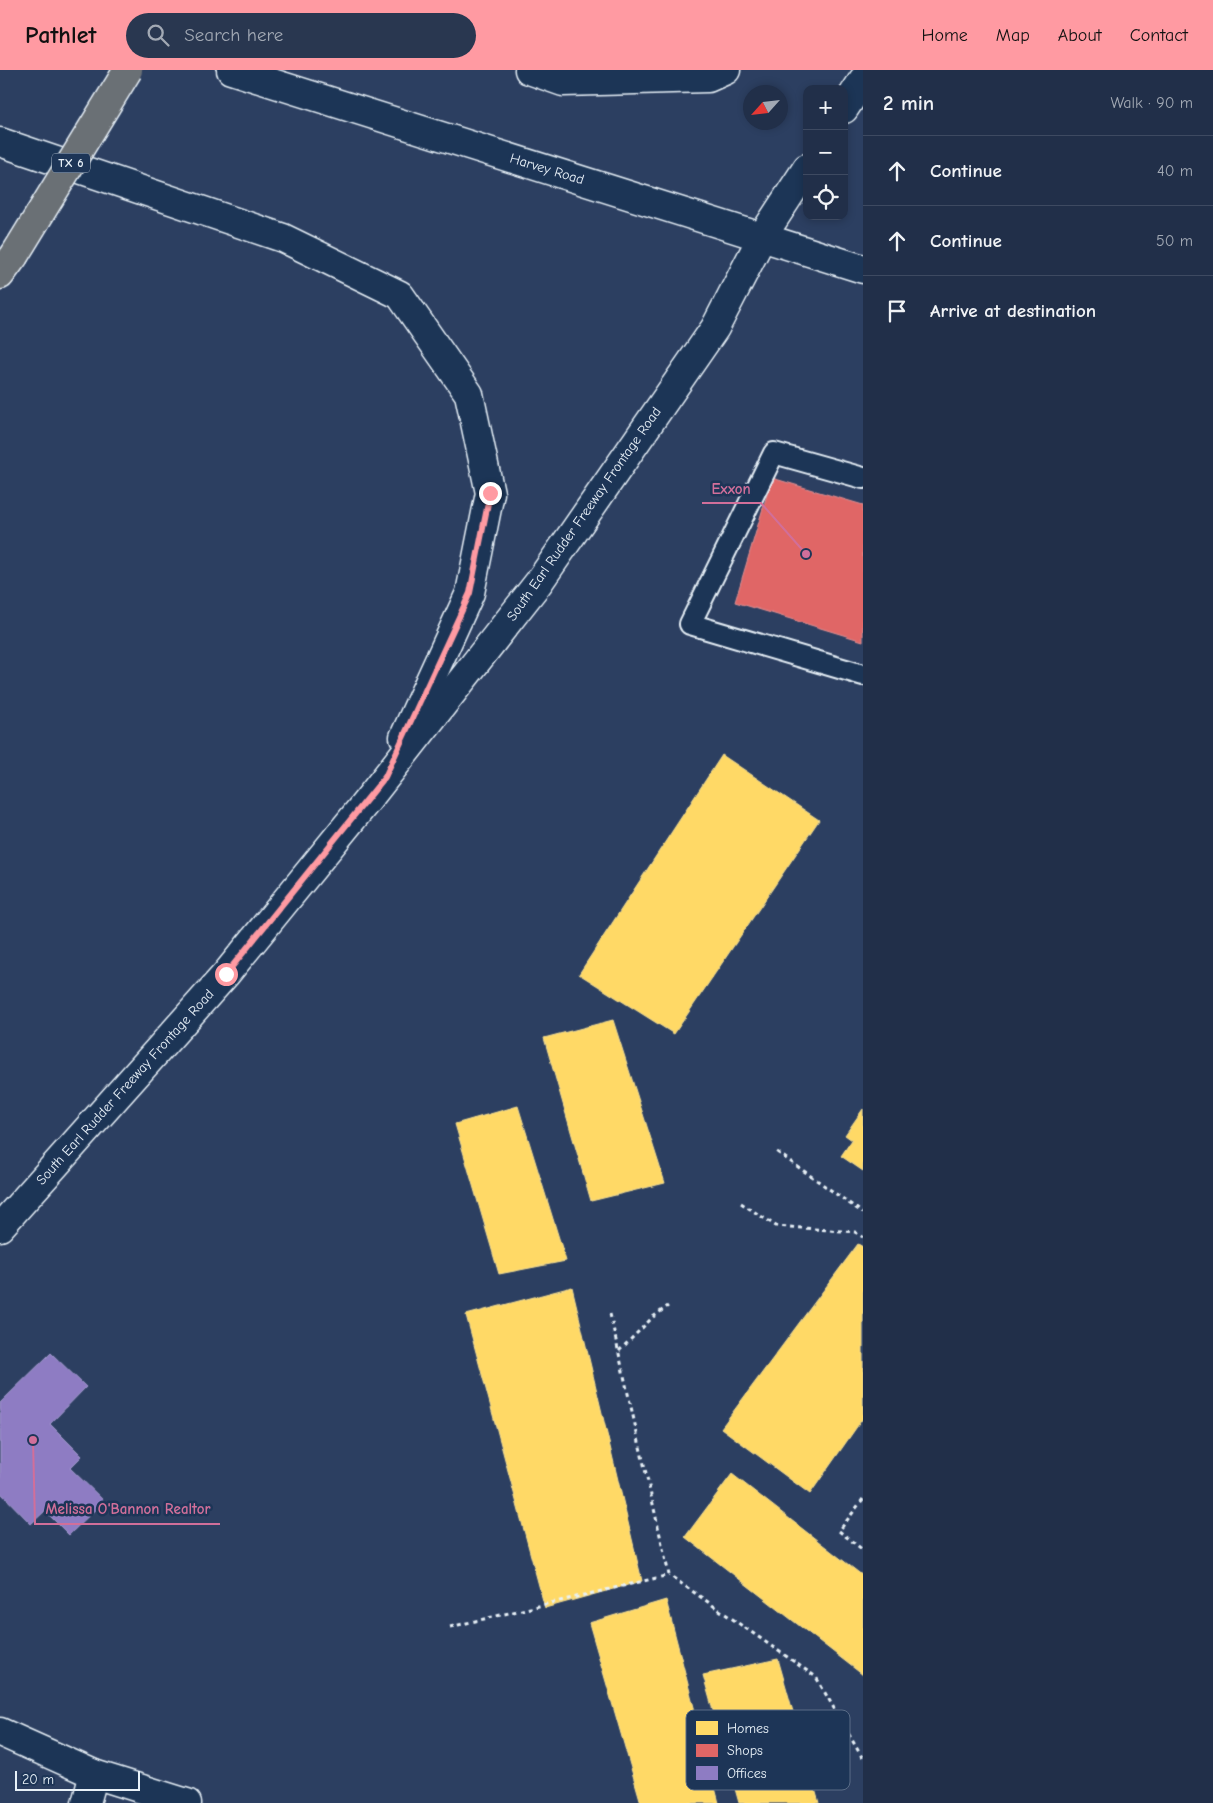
<!DOCTYPE html>
<meta charset="utf-8">
<style>
body{margin:0;font-family:"Comic Neue",sans-serif;background:#293750;color:#f1f3f6}
.controls{position:absolute;right:15px;top:15px;display:grid;overflow:hidden;border-radius:10px;box-shadow:0 2px 8px #0003}
.controls button{width:45px;height:45px;display:grid;place-items:center;padding:0;border:0;border-bottom:1px solid #3e4a61;background:#212f49;color:#f1f3f6;font:25px sans-serif}
.compass{position:absolute;left:743px;top:15px;width:45px;height:45px;border-radius:50%;background:#212f49;box-shadow:0 2px 8px #0003;rotate:243deg}
.scale{position:absolute;left:15px;bottom:12px;width:125px;box-sizing:border-box;padding-left:5px;border:2px solid #e8f1f8;border-top:0;font-size:14px;line-height:18px;white-space:nowrap;color:#e8f1f8;-webkit-text-stroke:4px #1d3557;paint-order:stroke}
.stop{position:absolute;width:15px;height:15px;margin:-11px;border:4px solid #ff9aa2;border-radius:50%;background:#fff}
.stop.end{background:#ff9aa2;border-color:#fff;box-shadow:0 1px 5px #0008}
.list{margin:0;padding:0;list-style:none}
h2{display:flex;justify-content:space-between;align-items:center;height:65px;margin:0;padding:0 20px;font-size:21px}
h2 small{font-size:16px;font-weight:400;color:#a2a9b4}
.list li{display:grid;grid-template-columns:32px 1fr auto;gap:15px;align-items:center;box-sizing:border-box;height:70px;padding:0 20px;border-top:1px solid #3e4a61}
.list b{display:block;font-size:19px;white-space:nowrap}
.list em{font-size:16px;font-style:normal;color:#a2a9b4}
.icon{flex:none;width:28px;height:28px;fill:none;stroke:currentColor;stroke-width:2;stroke-linecap:round;stroke-linejoin:round}
.map{position:relative;flex:none;width:863px;height:1733px;overflow:hidden}
header{display:flex;align-items:center;gap:30px;box-sizing:border-box;height:70px;padding:0 25px;background:#ff9aa2;color:#111}
header strong{font-size:24px}
nav{display:flex;gap:28px;margin-inline-start:auto;font-size:18px}
.search{width:350px;height:45px;background:#293750;display:flex;align-items:center;gap:12px;box-sizing:border-box;padding:0 18px;border-radius:28px;color:#a2a9b4;font-size:19px}
main{display:flex}
aside{flex:1;background:#212f49}
.map>svg:first-child{display:block}
.homes{fill:#ffd966;stroke:#f8e092}
.shops{fill:#e06666;stroke:#e29092}
.offices{fill:#8e7cc3;stroke:#a99fd3}
.lines{fill:none;stroke-linecap:round;stroke-linejoin:round}
.service-casing{stroke:#e8f1f8;stroke-width:24}
.minor-casing{stroke:#e8f1f8;stroke-width:31}
.secondary-casing{stroke:#e8f1f8;stroke-width:31}
.motorway-casing{stroke:#e8f1f8;stroke-width:31}
.path{stroke:#e8f1f8;stroke-width:3;stroke-dasharray:4 4;stroke-linecap:butt}
.service{stroke:#1d3557;stroke-width:20}
.minor{stroke:#1d3557;stroke-width:28}
.secondary{stroke:#1d3557;stroke-width:28}
.motorway{stroke:#6b6f75;stroke-width:28}
.motorway-bridge-casing{stroke:#e8f1f8;stroke-width:31;stroke-linecap:butt}
.motorway-bridge{stroke:#6b6f75;stroke-width:28}
.route{stroke:#ff9aa2;stroke-width:6}
.labels{text-anchor:middle;dominant-baseline:central;stroke-width:5;stroke-linejoin:round;paint-order:stroke}
.shield{fill:#1d3557;stroke:#abb9c8;stroke-width:1}
.shield-label{font-size:12px;font-weight:bold;fill:#e8f1f8}
.street-label{font-size:14px;fill:#e8f1f8;stroke:#1d3557}
.key{fill:#1d3557;stroke:#5a6d87;stroke-width:1}
.key-label{font-size:14px;fill:#e8f1f8}
.leader{fill:none;stroke:#d16f9a;stroke-width:2}
.callout-dot{fill:#d16f9a;stroke:#1d3557;stroke-width:2}
.callout-label{font-size:15px;text-anchor:middle;font-weight:bold;fill:#d16f9a;stroke:#1d3557;stroke-width:5;stroke-linejoin:round;paint-order:stroke}
</style>
<header>
<strong>Pathlet</strong>
<div class="search"><svg class="icon" aria-label="search" viewBox="0 0 24 24"><circle cx="10" cy="10" r="6"/><path d="M15 15l6 6"/></svg>Search here</div>
<nav><a>Home</a><a>Map</a><a>About</a><a>Contact</a></nav>
</header>
<main>
<div class="map">
<svg width="863" height="1733" viewBox="0 0 863 1733">
<rect width="100%" height="100%" fill="#2c3f61"/>
<filter id="ink" filterUnits="userSpaceOnUse"><feTurbulence type="fractalNoise" baseFrequency=".02" numOctaves="2"/><feDisplacementMap in="SourceGraphic" scale="10" xChannelSelector="R" yChannelSelector="G"/><feConvolveMatrix kernelMatrix="1 2 1 2 8 2 1 2 1" color-interpolation-filters="sRGB"/></filter>
<g filter="url(#ink)">
<!-- homes -->
<g class="homes">
<polygon points="722,685 819,750 674,964 579,904"/>
<polygon points="613,950 665,1113 591,1131 544,968"/>
<polygon points="518,1036 566,1191 499,1204 455,1054"/>
<polygon points="863,1039 863,1101 841,1086 852,1070 845,1065"/>
<polygon points="858,1174 863,1177 863,1348 810,1424 721,1358"/>
<polygon points="572,1217 642,1511 545,1538 466,1245"/>
<polygon points="732,1404 863,1506 863,1605 685,1467"/>
<polygon points="666,1530 719,1733 641,1733 589,1553"/>
<polygon points="778,1589 819,1733 739,1733 703,1605"/>
</g>
<!-- shops -->
<polygon class="shops" points="772,408 863,435 863,571 735,532"/>
<!-- offices -->
<polygon class="offices" points="51,1283 86,1317 50,1354 82,1386 70,1398 104,1431 69,1465 45,1441 31,1454 0,1422 0,1333"/>
<g class="lines">
<!-- service casing -->
<g class="service-casing">
<polyline id="service" points="863,408 774,383 690,554 863,605"/>
</g>
<!-- minor casing -->
<g class="minor-casing">
<g id="minor">
<polyline points="0,1662 94,1704 187,1733"/>
<polyline points="86,1733 94,1704"/>
</g>
</g>
<!-- secondary casing -->
<g class="secondary-casing">
<g id="secondary">
<polyline points="231,0 863,199"/>
<polyline points="529,0 563,12 708,8 726,0"/>
<polyline points="844,39 863,10"/>
<polyline points="0,72 283,168 400,225 469,324 490,423 470,523 404,667"/>
<polyline points="0,1157 226,904 367,731 539,512 715,258 762,167 807,98"/>
</g>
</g>
<!-- motorway casing -->
<g class="motorway-casing">
<polyline id="motorway" points="0,205 14,186"/>
</g>
<!-- path -->
<g class="path">
<polyline points="777,1082 863,1143"/>
<polyline points="741,1133 776,1156 855,1162 863,1167"/>
<polyline points="610,1244 669,1505 816,1607 863,1689"/>
<polyline points="619,1281 653,1247 668,1236"/>
<polyline points="863,1429 839,1461 863,1480"/>
<polyline points="450,1557 669,1505"/>
</g>
<!-- service -->
<use href="#service" class="service"/>
<!-- minor -->
<use href="#minor" class="minor"/>
<!-- secondary -->
<use href="#secondary" class="secondary"/>
<!-- motorway -->
<use href="#motorway" class="motorway"/>
<!-- motorway-bridge casing -->
<g class="motorway-bridge-casing">
<polyline id="motorway-bridge" points="14,186 128,0"/>
</g>
<!-- motorway-bridge -->
<use href="#motorway-bridge" class="motorway-bridge"/>
</g>
</g>
<g class="lines" filter="url(#ink)">
<!-- route -->
<polyline class="route" points="226,904 385,707 470,523 490,423"/>
</g>
<g class="labels">
<!-- shield labels -->
<rect class="shield" x="52" y="83.5" width="38" height="19" rx="4"/>
<g class="shield-label">
<text x="71" y="93">TX 6</text>
</g>
<!-- street labels -->
<g class="street-label">
<text transform="translate(547 99) rotate(17)">Harvey Road</text>
<text transform="translate(584 444) rotate(-55)">South Earl Rudder Freeway Frontage Road</text>
<text transform="translate(125 1017) rotate(-48)">South Earl Rudder Freeway Frontage Road</text>
</g>
</g>
<!-- legend -->
<rect x="686" y="1640" width="164" height="80" rx="8" class="key"/>
<rect x="696" y="1651" width="22" height="14" fill="#ffd966"/>
<rect x="696" y="1674" width="22" height="13" fill="#e06666"/>
<rect x="696" y="1696" width="22" height="14" fill="#8e7cc3"/>
<g class="key-label">
<text x="727" y="1663">Homes</text>
<text x="727" y="1685">Shops</text>
<text x="727" y="1708">Offices</text>
</g>
<!-- callouts -->
<path class="leader" d="M806 484L761 433H702M33 1370L35 1454H220"/>
<g class="callout-dot">
<circle cx="806" cy="484" r="5"/>
<circle cx="33" cy="1370" r="5"/>
</g>
<g class="callout-label">
<text x="731" y="424">Exxon</text>
<text x="128" y="1444">Melissa O'Bannon Realtor</text>
</g>
</svg>
<div class="controls">
<button>+</button>
<button>−</button>
<button><svg class="icon" aria-label="locate" viewBox="0 0 24 24"><circle cx="12" cy="12" r="6"/><path d="M12 2v4M12 18v4M2 12h4M18 12h4"/></svg></button>
</div>
<svg class="compass" viewBox="-18 -18 36 36"><path d="M0-13l5 13h-10z" fill="#e53935"/><path d="M0 13l5-13h-10z" fill="#a2a9b4"/></svg>
<div class="scale">20 m</div>
<div class="stop" style="left:226px;top:904px"></div>
<div class="stop end" style="left:490px;top:423px"></div>
</div>
<aside>
<h2>2 min<small>Walk · 90 m</small></h2>
<ul class="list">
<li><svg class="icon" aria-label="ahead" viewBox="0 0 24 24"><path d="M12 20V5M6 11l6-6 6 6"/></svg><div><b>Continue</b></div><em>40 m</em></li>
<li><svg class="icon" aria-label="ahead" viewBox="0 0 24 24"><path d="M12 20V5M6 11l6-6 6 6"/></svg><div><b>Continue</b></div><em>50 m</em></li>
<li><svg class="icon" aria-label="arrive" viewBox="0 0 24 24"><path d="M6 21V4h12l-3 4 3 4H6"/></svg><div><b>Arrive at destination</b></div></li>
</ul>
</aside>
</main>
